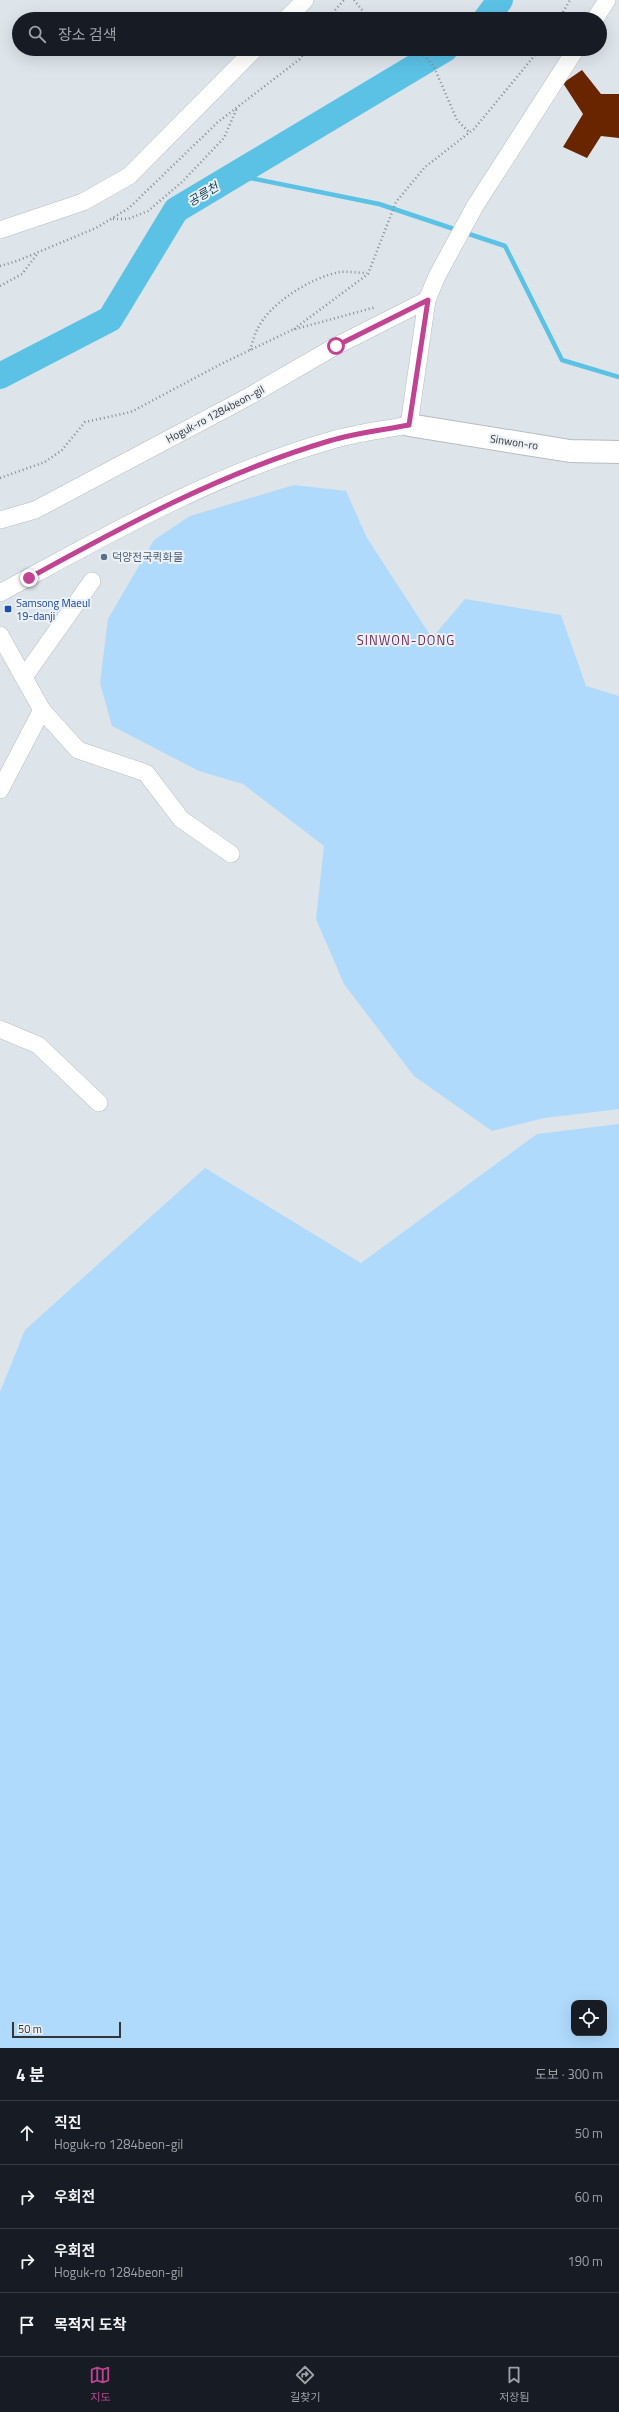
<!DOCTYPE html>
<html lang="ko">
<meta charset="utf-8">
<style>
body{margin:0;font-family:"Titillium Web","Noto Sans KR",sans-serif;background:#20242c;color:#f1f3f6}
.controls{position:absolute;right:12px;bottom:12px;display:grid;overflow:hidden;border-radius:8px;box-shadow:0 4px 16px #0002}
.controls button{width:36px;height:36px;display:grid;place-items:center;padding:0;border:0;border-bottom:1px solid #363941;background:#171b24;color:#f1f3f6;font:20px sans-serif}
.scale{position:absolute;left:12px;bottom:10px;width:109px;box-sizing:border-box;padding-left:4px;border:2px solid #333537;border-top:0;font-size:11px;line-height:14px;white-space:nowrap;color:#333537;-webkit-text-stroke:3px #ebf1f7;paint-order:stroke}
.stop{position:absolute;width:12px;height:12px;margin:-9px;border:3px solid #c14493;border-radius:50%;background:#fff}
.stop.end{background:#c14493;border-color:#fff;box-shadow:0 1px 4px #0008}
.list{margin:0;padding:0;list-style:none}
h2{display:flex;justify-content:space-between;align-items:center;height:52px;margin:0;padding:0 16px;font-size:17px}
h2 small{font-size:13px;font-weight:400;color:#9ea1a6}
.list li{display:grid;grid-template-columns:26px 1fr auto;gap:12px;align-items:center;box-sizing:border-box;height:64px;padding:0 16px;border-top:1px solid #363941}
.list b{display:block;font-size:15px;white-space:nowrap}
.list p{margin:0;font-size:13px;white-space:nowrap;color:#9ea1a6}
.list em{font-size:13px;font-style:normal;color:#9ea1a6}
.icon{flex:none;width:22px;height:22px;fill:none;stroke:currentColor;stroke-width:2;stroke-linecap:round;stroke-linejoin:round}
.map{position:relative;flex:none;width:619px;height:2048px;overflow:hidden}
.search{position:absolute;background:#171b24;box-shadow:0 4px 16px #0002;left:12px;right:12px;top:12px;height:44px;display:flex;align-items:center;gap:10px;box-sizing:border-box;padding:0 14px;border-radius:22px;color:#9ea1a6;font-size:15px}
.sheet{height:308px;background:#171b24}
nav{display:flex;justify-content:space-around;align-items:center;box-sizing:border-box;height:56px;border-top:1px solid #363941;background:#171b24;font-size:11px;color:#9ea1a6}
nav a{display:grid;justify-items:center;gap:2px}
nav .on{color:#c14493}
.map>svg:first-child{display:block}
.green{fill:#afdafc;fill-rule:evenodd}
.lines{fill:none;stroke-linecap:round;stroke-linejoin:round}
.stream{stroke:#5bc2e5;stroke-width:4.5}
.river{stroke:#5bc2e5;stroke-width:26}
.building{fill:#692500}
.street-casing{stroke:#b6bcc1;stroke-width:18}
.secondary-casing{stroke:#b6bcc1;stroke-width:24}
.path{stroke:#888c90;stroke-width:2.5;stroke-dasharray:1 3;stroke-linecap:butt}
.street{stroke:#fff;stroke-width:17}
.secondary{stroke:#fff;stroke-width:22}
.route{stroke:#c14493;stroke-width:5}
.service-dot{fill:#5c6f8a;stroke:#ebf1f7;stroke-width:1.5}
.transit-dot{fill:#1a4fb4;stroke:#ebf1f7;stroke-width:1.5}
.labels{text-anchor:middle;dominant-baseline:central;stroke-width:4;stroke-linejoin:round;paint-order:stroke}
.street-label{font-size:11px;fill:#333537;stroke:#ebf1f7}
.service-label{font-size:11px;fill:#4e5e75;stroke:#ebf1f7;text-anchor:start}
.transit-label{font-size:11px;fill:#164399;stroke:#ebf1f7;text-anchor:start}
.water-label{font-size:12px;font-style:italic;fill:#134150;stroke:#ebf1f7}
.quarter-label{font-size:13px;letter-spacing:1px;fill:#6c2e53;stroke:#ebf1f7}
</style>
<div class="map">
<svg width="619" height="2048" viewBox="0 0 619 2048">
<rect width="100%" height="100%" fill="#dde4ea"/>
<!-- green -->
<g class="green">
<polygon points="294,485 346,491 367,538 432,638 465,599 561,615 586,686 619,696 619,1109 544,1118 492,1131 414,1076 344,984 316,919 324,846 243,784 199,771 112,726 100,683 108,619 154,540 190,516"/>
<path d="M619 1124V2048H0V1392L25 1330 205 1168 361 1263 537 1134ZM574 2003H604V2033H574Z"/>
</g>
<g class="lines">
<!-- stream -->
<polyline class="stream" points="235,175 379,204 505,246 562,360 619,377"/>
<!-- river -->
<g class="river">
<polyline points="486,19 500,0"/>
<polyline points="0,376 110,319 176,210 445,49"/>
</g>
</g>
<!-- building -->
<polygon class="building" points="582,70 601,94 619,94 619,138 601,136 587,158 563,147 583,114 563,83"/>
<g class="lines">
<!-- street casing -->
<g class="street-casing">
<g id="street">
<polyline points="286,19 305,0"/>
<polyline points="595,19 607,0"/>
<polyline points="0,230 83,202 129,176 255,49"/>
<polyline points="0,520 35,510 246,398 336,346 427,300"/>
<path d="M0 593C105 536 213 474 329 441 355 433 383 430 409 425L427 300 437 276 475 206 576 49"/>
<polyline points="0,635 42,710 78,750 146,773 181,819 231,854"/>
<polyline points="24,677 92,581"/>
<polyline points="0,790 42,710"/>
<polyline points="0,1029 38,1045 99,1103"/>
</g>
</g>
<!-- secondary casing -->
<g class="secondary-casing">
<polyline id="secondary" points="409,425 570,451 619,452"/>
</g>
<!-- path -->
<g class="path">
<polyline points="354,0 366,15 374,19"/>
<polyline points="327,19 344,0"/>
<polyline points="559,19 570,0"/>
<polyline points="419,49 434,67 457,120 470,133"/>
<polyline points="113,219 128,219 148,211 182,182 224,138 237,108"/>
<polyline points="0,266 17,261 96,228 129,208 218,122 300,59 306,49"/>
<polyline points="0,286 22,274 38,253"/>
<polyline points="294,329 368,274 396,202 425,167 474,129 540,49"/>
<path d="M250 350C252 344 254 336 257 330 269 303 312 277 340 272 348 271 358 273 367 273"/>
<polyline points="0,478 45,462 62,450 85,422 131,412 221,364 292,330 376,307"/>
</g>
<!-- street -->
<use href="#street" class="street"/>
<!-- secondary -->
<use href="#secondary" class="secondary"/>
</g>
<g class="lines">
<!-- route -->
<path class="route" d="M29 578C125 525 224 472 329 441 355 433 383 430 409 425L428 300 336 346"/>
</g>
<!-- markers -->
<circle class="service-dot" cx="104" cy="557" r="4"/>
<rect class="transit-dot" x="4" y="605" width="8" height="8" rx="2"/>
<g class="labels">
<!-- street labels -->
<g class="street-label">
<text transform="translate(215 414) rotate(-28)">Hoguk-ro 1284beon-gil</text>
<text transform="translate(514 442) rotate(9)">Sinwon-ro</text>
</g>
<!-- service labels -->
<g class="service-label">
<text x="112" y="557">덕양전국퀵화물</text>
</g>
<!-- transit labels -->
<g class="transit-label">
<text x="16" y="603">Samsong Maeul<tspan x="16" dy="13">19-danji</tspan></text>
</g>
<!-- water labels -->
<g class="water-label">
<text transform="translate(203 194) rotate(-31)">공릉천</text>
</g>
<!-- quarter labels -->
<g class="quarter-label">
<text x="406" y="640">SINWON-DONG</text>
</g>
</g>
</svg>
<div class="controls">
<button><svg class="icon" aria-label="locate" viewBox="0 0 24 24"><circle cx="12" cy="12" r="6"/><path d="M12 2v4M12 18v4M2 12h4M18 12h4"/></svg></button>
</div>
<div class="scale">50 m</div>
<div class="stop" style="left:336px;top:346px"></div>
<div class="stop end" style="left:29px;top:578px"></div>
<div class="search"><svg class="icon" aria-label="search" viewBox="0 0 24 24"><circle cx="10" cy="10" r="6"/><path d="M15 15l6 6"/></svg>장소 검색</div>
</div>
<section class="sheet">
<h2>4 분<small>도보 · 300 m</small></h2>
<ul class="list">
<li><svg class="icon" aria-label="ahead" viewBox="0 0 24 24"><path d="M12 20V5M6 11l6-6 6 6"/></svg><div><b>직진</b><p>Hoguk-ro 1284beon-gil</p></div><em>50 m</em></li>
<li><svg class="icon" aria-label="right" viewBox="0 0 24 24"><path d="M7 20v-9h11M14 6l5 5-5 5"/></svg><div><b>우회전</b></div><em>60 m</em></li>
<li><svg class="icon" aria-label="right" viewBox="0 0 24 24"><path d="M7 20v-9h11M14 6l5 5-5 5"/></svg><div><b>우회전</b><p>Hoguk-ro 1284beon-gil</p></div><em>190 m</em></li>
<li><svg class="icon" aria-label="arrive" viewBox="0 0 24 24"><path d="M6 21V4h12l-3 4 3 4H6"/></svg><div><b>목적지 도착</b></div></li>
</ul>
</section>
<nav>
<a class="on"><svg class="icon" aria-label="map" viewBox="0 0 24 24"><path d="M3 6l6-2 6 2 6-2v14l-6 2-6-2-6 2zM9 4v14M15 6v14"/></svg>지도</a>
<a><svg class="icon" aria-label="directions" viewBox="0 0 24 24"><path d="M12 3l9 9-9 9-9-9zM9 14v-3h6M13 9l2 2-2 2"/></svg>길찾기</a>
<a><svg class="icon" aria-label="saved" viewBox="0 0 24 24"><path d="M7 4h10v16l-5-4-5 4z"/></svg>저장됨</a>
</nav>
